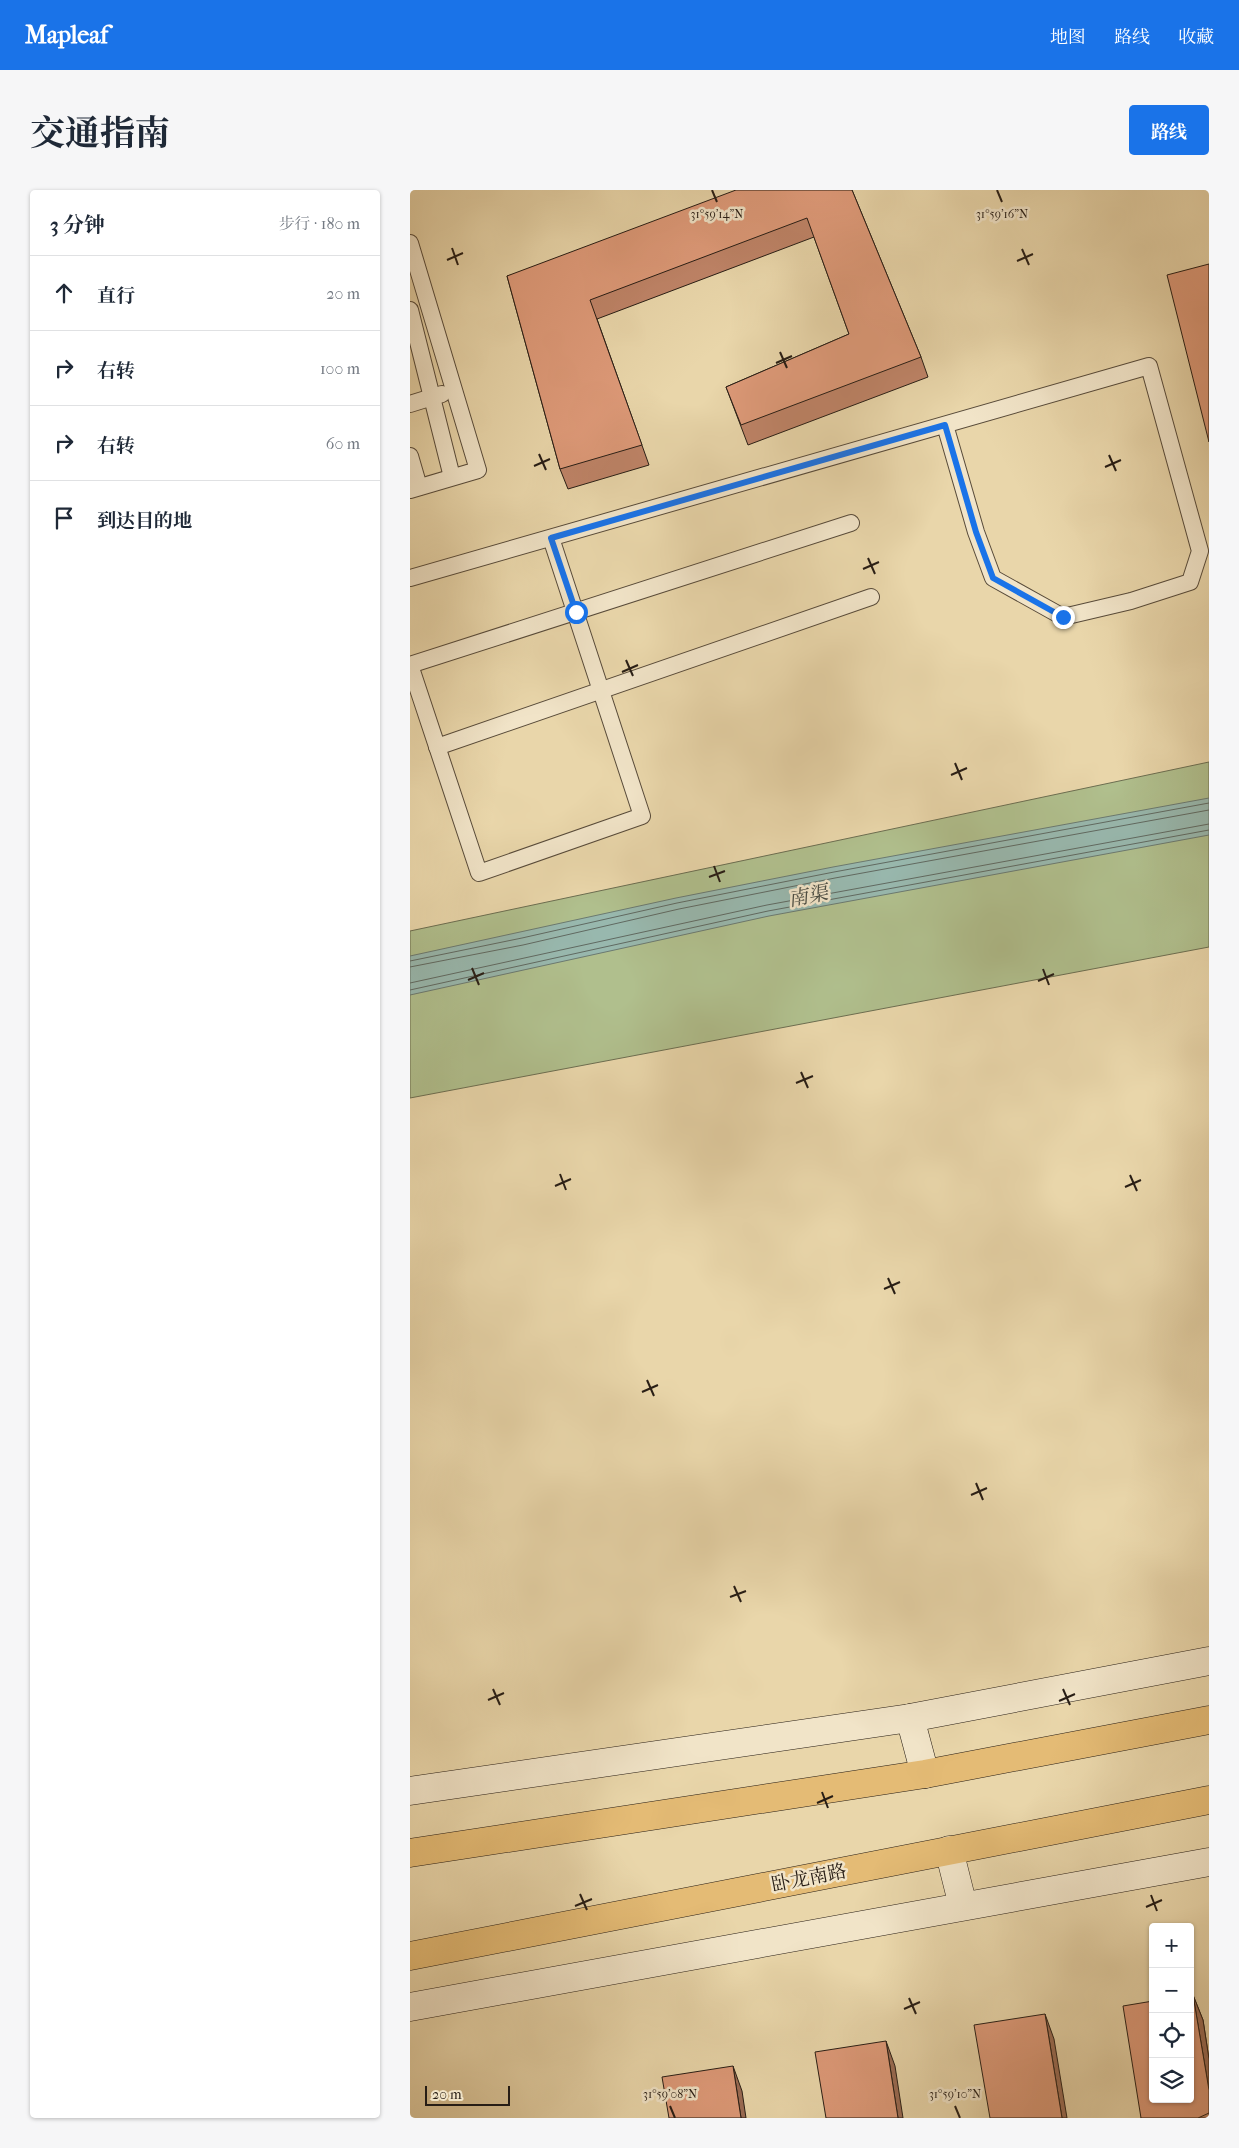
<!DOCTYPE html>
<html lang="zh">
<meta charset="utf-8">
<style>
body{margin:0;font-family:"IM FELL French Canon","Noto Serif SC",serif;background:#f6f6f7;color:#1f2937}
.controls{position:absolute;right:15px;bottom:15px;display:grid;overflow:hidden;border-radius:5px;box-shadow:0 1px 4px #0004}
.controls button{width:45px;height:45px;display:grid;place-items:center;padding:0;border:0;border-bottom:1px solid #e0e1e3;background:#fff;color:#1f2937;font:25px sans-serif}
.scale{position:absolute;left:15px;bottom:12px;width:85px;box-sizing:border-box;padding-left:5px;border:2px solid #271d15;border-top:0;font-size:14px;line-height:18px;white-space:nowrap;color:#271d15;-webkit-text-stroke:4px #f1e4c8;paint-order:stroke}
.stop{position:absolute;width:15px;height:15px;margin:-11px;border:4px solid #1a73e8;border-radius:50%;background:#fff}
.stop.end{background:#1a73e8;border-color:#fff;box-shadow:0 1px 5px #0008}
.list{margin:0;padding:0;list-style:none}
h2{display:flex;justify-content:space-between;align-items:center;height:65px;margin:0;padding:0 20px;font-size:21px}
h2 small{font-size:16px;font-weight:400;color:#747a83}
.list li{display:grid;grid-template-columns:32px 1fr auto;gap:15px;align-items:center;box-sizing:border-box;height:75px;padding:0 20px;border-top:1px solid #e0e1e3}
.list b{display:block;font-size:19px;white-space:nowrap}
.list em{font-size:16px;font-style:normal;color:#747a83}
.icon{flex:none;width:28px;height:28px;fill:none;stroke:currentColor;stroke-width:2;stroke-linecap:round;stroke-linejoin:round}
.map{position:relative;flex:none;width:799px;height:1928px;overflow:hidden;border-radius:5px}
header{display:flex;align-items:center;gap:30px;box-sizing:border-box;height:70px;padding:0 25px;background:#1a73e8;color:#fff}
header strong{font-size:24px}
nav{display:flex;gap:28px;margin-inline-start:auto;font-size:18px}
.intro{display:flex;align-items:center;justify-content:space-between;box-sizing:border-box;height:120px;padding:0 30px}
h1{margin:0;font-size:35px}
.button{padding:12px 22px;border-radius:5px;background:#1a73e8;color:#fff;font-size:18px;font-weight:700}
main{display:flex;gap:30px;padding:0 30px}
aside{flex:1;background:#fff;border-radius:5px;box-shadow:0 1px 4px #0004}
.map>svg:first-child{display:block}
.green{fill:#b0bf8d;stroke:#6c6e51}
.water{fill:#98b8ae;stroke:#6b7a71}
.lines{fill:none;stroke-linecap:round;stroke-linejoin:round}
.shore{stroke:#606a62;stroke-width:1}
.lane-casing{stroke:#584b3a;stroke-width:18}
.secondary-casing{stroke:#271d15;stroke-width:29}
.highway-casing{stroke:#271d15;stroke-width:29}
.lane{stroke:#f1e4c8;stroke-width:16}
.secondary{stroke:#f1e4c8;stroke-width:28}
.highway{stroke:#e4bb75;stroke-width:28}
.wall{fill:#bf8468;stroke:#271d15}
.shaded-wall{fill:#9b6c55;stroke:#271d15}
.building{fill:#de9a79;stroke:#271d15}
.route{stroke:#1a73e8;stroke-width:6}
.ticks{fill:none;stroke:#271d15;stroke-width:2}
.labels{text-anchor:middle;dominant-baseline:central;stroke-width:5;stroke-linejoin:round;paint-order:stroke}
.street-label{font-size:19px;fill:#271d15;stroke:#f1e4c8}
.water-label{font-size:20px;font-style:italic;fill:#494c43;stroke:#f1e4c8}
.ticks-label{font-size:12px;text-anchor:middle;fill:#271d15;stroke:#f1e4c8;stroke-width:5;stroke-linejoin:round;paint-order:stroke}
</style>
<header>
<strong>Mapleaf</strong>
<nav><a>地图</a><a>路线</a><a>收藏</a></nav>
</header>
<div class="intro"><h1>交通指南</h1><a class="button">路线</a></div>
<main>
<aside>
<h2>3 分钟<small>步行 · 180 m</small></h2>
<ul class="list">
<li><svg class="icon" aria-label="ahead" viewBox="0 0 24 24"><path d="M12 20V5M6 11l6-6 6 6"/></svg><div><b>直行</b></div><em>20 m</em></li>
<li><svg class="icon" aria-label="right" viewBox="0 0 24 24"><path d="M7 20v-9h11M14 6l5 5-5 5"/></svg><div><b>右转</b></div><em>100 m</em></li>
<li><svg class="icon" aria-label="right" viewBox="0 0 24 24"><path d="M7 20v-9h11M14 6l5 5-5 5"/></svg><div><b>右转</b></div><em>60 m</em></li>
<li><svg class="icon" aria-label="arrive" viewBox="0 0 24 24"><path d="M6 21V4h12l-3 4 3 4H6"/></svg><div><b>到达目的地</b></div></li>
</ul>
</aside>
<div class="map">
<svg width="799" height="1928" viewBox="0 0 799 1928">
<rect width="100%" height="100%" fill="#e9d6aa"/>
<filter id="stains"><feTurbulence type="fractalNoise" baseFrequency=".004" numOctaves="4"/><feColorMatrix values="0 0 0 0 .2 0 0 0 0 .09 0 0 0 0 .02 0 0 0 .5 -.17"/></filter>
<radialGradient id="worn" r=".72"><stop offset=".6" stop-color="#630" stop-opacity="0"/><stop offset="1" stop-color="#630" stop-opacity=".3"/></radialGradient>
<!-- green -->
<polygon class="green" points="799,572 799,757 0,908 0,741"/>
<!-- water -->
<polygon class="water" points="799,608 799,645 359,726 0,805 0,766 266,708 423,677"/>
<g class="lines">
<!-- shore -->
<g class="shore">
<polyline points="0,771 112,748 267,713 424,682 799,613"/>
<polyline points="0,777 113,755 269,719 425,688 799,620"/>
<polyline points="0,793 357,715 799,634"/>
<polyline points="0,800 358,721 799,640"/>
</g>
<!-- lane casing -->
<g class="lane-casing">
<g id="lane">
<polyline points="0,53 68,280 0,300"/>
<polyline points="0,120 42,287"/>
<polyline points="0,214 32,204"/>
<polyline points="0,266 9,297"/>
<polyline points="0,388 739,176 790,361 780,392 721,411 653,427 583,388 566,342 535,235"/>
<polyline points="0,475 69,683 232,626 141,348"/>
<polyline points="0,475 441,333"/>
<polyline points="27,557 461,407"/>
</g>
</g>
<!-- secondary casing -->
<g class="secondary-casing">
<g id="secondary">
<polyline points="500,1528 515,1584"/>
<polyline points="0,1601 500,1528 799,1471"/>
<polyline points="539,1660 553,1716"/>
<polyline points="0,1817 799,1672"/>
</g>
</g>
<!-- highway casing -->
<g class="highway-casing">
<g id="highway">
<polyline points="0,1663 515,1584 799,1530"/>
<polyline points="0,1766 799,1610"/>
</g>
</g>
<!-- lane -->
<use href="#lane" class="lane"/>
<!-- secondary -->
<use href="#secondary" class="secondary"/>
<!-- highway -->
<use href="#highway" class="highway"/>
</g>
<!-- wall -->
<g class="wall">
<polygon points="442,0 511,167 518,187 338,255 316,197 439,144 404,47 187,129 239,275 158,299 150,279 97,86"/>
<polygon points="783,1805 793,1830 799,1869 799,1928 731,1928"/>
</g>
<!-- shaded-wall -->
<g class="shaded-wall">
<polygon points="783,1805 793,1830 799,1869 799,1900"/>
<polygon points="635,1824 644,1849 657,1928 652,1928"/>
<polygon points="476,1851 485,1876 493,1928 488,1928"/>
<polygon points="323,1876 332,1901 336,1928 331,1928"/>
</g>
<!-- building -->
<g class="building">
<polygon points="326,0 442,0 511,167 331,235 316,197 439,144 397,28 180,110 232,255 150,279 97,86"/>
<polygon points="799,74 799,252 757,85"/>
<polygon points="780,1805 783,1805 799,1900 799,1923 788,1928 731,1928 713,1816 743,1811 743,1909 780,1909"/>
<polygon points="635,1824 652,1928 580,1928 564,1835"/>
<polygon points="476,1851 488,1928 416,1928 405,1862"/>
<polygon points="323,1876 331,1928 259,1928 252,1887"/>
</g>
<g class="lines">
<!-- route -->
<polyline class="route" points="166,422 141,348 535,235 566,342 583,388 653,427"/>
</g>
<!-- ticks -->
<path class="ticks" d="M302 0 307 12M587 0 592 12M42 58 48 75M612 59 619 75M37 70 53 63M607 71 623 64M370 162 377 178M366 173 382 166M129 264 136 280M699 265 706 281M124 276 140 269M695 277 711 270M458 368 465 384M453 379 469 372M216 470 223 486M212 482 228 475M545 573 552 590M541 585 557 578M304 676 310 692M299 687 315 681M62 778 69 795M633 779 639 795M58 790 74 783M628 791 644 784M391 882 398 898M386 893 403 886M150 984 156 1000M720 985 727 1001M145 996 161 989M715 997 731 990M478 1088 485 1104M474 1099 490 1092M237 1190 244 1206M232 1202 248 1195M566 1293 573 1310M561 1305 577 1298M324 1396 331 1412M320 1407 336 1401M83 1499 90 1515M653 1499 660 1515M78 1510 94 1503M649 1511 665 1504M412 1602 418 1618M407 1613 423 1606M170 1704 177 1720M741 1705 747 1721M165 1716 182 1709M736 1717 752 1710M499 1808 506 1824M494 1819 510 1812M260 1916 265 1928M545 1916 550 1928"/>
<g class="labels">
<!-- street labels -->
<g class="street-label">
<text transform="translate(399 1688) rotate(-11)">卧龙南路</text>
</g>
<!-- water labels -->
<g class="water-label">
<text transform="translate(398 706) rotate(-11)">南渠</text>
</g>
</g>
<g class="ticks-label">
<text x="307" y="28">31°59'14"N</text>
<text x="592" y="28">31°59'16"N</text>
<text x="260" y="1908">31°59'08"N</text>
<text x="545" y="1908">31°59'10"N</text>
</g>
<rect width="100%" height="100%" filter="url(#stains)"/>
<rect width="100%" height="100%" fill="url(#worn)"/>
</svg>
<div class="controls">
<button>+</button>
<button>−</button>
<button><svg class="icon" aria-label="locate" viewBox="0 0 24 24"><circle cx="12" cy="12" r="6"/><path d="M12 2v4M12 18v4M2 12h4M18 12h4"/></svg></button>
<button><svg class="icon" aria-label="layers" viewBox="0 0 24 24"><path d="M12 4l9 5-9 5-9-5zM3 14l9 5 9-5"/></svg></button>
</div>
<div class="scale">20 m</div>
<div class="stop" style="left:166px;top:422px"></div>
<div class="stop end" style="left:653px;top:427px"></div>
</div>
</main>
